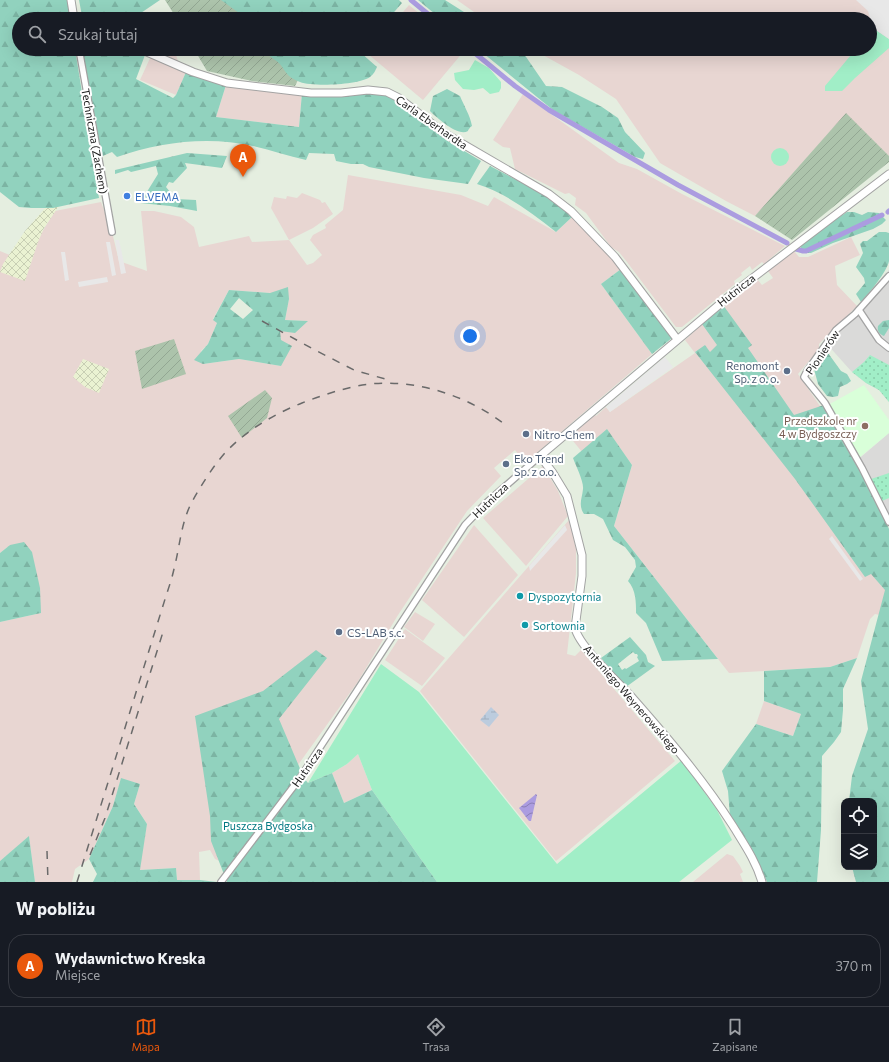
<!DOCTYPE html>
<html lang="pl">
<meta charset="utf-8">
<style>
body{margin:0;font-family:Commissioner,sans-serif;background:#242831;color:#f1f3f6}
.controls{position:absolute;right:12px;bottom:12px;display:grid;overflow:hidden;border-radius:8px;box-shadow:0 4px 16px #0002}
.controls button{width:36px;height:36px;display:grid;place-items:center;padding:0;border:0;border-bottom:1px solid #363941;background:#171b24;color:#f1f3f6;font:20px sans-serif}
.you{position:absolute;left:470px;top:336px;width:14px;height:14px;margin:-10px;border:3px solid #fff;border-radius:50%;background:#1a73e8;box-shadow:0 0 0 6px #1a73e833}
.badge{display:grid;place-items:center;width:26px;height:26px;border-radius:50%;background:#ea580c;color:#fff;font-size:13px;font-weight:700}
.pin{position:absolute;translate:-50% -33px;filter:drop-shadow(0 1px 2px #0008)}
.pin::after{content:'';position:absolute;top:21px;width:14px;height:12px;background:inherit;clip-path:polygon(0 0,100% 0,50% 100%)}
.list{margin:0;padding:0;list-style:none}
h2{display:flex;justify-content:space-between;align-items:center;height:52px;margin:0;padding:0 16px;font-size:17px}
h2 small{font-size:13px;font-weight:400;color:#9ea1a6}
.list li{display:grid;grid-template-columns:26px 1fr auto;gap:12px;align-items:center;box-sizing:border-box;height:64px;margin:0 8px 8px;padding:0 8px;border:1px solid #363941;border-radius:16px}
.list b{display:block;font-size:15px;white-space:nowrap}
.list p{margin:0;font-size:13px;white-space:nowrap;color:#9ea1a6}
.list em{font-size:13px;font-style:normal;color:#9ea1a6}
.icon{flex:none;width:22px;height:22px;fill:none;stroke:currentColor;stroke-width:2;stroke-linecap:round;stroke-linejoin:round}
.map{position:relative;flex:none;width:889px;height:882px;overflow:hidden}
.search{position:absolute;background:#171b24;box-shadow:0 4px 16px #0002;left:12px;right:12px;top:12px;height:44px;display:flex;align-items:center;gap:10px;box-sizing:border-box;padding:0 14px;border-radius:22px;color:#9ea1a6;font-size:15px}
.sheet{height:124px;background:#171b24}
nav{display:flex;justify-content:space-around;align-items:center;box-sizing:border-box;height:56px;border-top:1px solid #363941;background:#171b24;font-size:11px;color:#9ea1a6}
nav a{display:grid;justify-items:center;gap:2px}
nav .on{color:#ea580c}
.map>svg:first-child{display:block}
.residential{fill:#dadad9}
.industrial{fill:#e8d6d2;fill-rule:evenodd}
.education{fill:#d9ffd9}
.military{fill:url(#military-cross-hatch)}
.construction{fill:url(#construction-furrows)}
.grass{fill:#a1eec7}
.forest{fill:url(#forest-firs);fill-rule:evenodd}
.wetland{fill:url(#wetland-marsh)}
.garden{fill:url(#garden-dots)}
.parking{fill:#e8e8e8}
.water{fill:url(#water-waves)}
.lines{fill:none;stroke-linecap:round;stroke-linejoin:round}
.canal{stroke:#ab9ce0;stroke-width:5}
.minor-casing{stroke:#a3a3a3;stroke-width:8}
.tertiary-casing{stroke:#a3a3a3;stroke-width:9}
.minor{stroke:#fff;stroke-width:5.5}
.tertiary{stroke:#fff;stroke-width:7}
.rail{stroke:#6a6a6a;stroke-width:1.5;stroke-dasharray:8 8;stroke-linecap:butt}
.shop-dot{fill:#3f7fe0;stroke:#fff;stroke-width:1.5}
.service-dot{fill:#5c6f8a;stroke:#fff;stroke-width:1.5}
.education-dot{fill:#8d6e63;stroke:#fff;stroke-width:1.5}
.culture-dot{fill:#0f9aa8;stroke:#fff;stroke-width:1.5}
.labels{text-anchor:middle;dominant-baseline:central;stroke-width:4;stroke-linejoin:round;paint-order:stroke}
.street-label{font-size:11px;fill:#1c1c1c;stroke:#fff}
.shop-label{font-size:11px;fill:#366cbe;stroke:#fff;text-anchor:start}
.service-label{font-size:11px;fill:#4e5e75;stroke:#fff;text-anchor:start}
.education-label{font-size:11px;fill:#785e54;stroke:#fff;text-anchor:end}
.culture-label{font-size:11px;fill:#0d838f;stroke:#fff;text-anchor:start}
.park-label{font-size:11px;fill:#027882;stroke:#fff}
</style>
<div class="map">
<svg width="889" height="882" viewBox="0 0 889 882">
<defs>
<pattern id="military-cross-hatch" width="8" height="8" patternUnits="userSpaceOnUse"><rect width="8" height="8" fill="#eaf2d2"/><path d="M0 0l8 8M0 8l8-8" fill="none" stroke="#c8cfb4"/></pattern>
<pattern id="construction-furrows" width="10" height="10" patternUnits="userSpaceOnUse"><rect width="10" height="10" fill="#acc3ab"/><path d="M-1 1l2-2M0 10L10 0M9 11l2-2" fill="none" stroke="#93a793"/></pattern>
<pattern id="forest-firs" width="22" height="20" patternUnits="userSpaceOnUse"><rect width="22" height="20" fill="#91d2be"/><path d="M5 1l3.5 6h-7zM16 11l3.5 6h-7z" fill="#7cb4a3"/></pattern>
<pattern id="wetland-marsh" width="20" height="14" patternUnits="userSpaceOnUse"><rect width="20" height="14" fill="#bcccde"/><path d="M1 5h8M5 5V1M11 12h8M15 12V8" fill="none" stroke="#a1afbe"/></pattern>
<pattern id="garden-dots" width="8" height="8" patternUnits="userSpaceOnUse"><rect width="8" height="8" fill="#a1eec7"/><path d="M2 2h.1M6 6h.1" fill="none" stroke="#8accaa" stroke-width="1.8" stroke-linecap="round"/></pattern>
<pattern id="water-waves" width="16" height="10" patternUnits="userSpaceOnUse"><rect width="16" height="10" fill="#ab9ce0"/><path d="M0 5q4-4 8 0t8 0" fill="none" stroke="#8a7eb5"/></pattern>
</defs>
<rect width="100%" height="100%" fill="#e5eee0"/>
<!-- residential -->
<g class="residential">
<polygon points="889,270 889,402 879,390 866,383 852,372 826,343"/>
<polygon points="889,433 889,522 856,458 859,456 861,457"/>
</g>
<!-- industrial -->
<g class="industrial">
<polygon points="457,0 889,0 889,156 846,114 755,216 726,201 660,163 616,99 579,75 532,49 870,49 870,19 484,19"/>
<polygon points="409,5 426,19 397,19"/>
<polygon points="150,49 174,49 178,61"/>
<polygon points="372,49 462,49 464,51 423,100 368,54"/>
<polygon points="151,56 186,72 176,95 140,80"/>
<polygon points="226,85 302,93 299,127 216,117"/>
<polygon points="523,94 619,163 637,169 682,194 785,246 764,264 762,262 752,270 750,266 741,273 742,275 734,281 735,284 682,327 676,327 627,262 619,252 611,247 586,213 575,205 576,198 569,193 565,194 515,169 510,148 503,147 493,140"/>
<path d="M348 175 461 195 488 206 494 197 556 232 572 217 606 252 621 269 601 284 652 354 525 463 515 450 494 468 501 476 467 511 398 615 357 683 228 862H222L215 859 210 850 199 852 200 880H177L176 868 139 870 147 824 134 804 140 784 121 779 113 806 89 859 75 869 72 882H35L29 837 0 861V622L41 613 10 545 0 553V251L24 261 55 211 101 202 112 232 119 261 147 271 141 211H154L181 217 194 227 199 247 249 236 252 242 289 240 271 208 274 197 286 199 287 196 297 198 302 193 320 200 322 203 325 202 333 214 313 228 289 240 307 265 313 263 322 255 310 240 313 235 326 228 325 225 343 210ZM229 290 271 293 289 299 285 320 307 321 280 331 281 366 239 359 203 364 201 351 208 344 217 323 213 319Z"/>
<polygon points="851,237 860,255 835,266 837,285 857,306 819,344 819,349 798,374 820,406 824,405 889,529 889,632 880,615 875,614 870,619 857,658 830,667 729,673 614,526 632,465 607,430 582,452 569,436 595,415 596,416 606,407 610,412 695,353 685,340 723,305 757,279 762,285 773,278 768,271 794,251 799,257 808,257"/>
<polygon points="543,466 558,491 568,516 526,566 483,518"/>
<polygon points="569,520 576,549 576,573 567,654 575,656 581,650 675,761 556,861 420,691"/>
<polygon points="474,525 518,575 464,637 422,600"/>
<polygon points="415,612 435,624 423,641 404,627"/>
<polygon points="405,629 445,658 422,686 385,660"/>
<polygon points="764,701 801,714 793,736 756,724"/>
<polygon points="358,754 372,790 344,803 332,773 347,764"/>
<polygon points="727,854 733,856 740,866 743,872 740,874 743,882 693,882"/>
</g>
<!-- education -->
<polygon class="education" points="864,385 889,420 889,433 860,457 828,405"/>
<!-- military -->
<g class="military">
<polygon points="48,205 59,206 44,228 38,242 25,281 0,272 3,264 25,231"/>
<polygon points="83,359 109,369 99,393 85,387 73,377"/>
</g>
<!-- construction -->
<g class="construction">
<polygon points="165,0 356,0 341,19 177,19"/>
<polygon points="194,49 316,49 311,54 295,86 252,81 207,71"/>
<polygon points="846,113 889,156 889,162 792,240 755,216"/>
<polygon points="174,339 186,374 142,389 135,351"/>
<polygon points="265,390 272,398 267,418 242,438 228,416"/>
</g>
<!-- grass -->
<g class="grass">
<polygon points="873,28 889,39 889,48 855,78 842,91 825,91 825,86 856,49 870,49 870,32"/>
<polygon points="475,60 489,68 501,82 501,88 499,92 490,94 483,88 474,90 463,89 455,80 454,73 469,70"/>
<circle cx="780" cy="157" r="9"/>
<polygon points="381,664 419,692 557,864 682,760 717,810 732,840 679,882 437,882 372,790 358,754 347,764 332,773 308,783"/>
</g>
<!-- forest -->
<g class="forest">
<polygon points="0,0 68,0 71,19 19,19 19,49 75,49 99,198 53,208 31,208 19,207 0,192"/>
<polygon points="79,0 160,0 132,19 88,19 82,16"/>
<polygon points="221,0 399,0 402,3 388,19 260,19 258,16 239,13"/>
<polygon points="418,0 445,0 475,19 441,19"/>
<path d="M82 49H129L145 55 136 79 173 98 176 95 186 72 226 85 216 117 299 127 302 93 337 97 372 91 396 99 446 140 481 161 468 184 424 178 369 167 363 164H351L336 161 334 154 309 153 306 160C288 156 271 150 253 146 208 136 160 142 117 157L112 152 98 158Z"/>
<path d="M265 49H362L361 53 377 67C375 71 374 74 370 77 359 85 313 87 300 82 283 76 286 67 275 60 270 56 268 56 265 49Z"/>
<polygon points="478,49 519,49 522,51 546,86 562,87 602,107 618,118 625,132 645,153 643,159 635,157 553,110"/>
<path d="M447 89 460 96C464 106 470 115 472 126 471 126 468 130 468 131 458 137 437 118 430 111L433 96Z"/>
<polygon points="187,153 227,156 222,168 185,163 187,168 173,183 169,182 166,187 176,199 196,200 197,211 170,206 140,203 158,174 156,166 131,172 128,170 115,174 115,170"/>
<path d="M490 166 549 197 572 217 556 232C532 213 506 193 477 184Z"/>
<polygon points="847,212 854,212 862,215 868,212 879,213 886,220 882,224 873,229 833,243 811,253 803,253 800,246 829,224"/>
<path d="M879 232H886L889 233C889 242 889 252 889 261 887 272 869 293 861 302L856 294 865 283 864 278 856 267 863 253 860 244 863 241H867Z"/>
<polygon points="621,269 672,338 652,354 601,284"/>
<path d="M288 287 289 299 285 320 308 321 295 333 280 331 281 340 292 346 281 366 239 359 203 364 194 360 208 344 217 323 213 320 229 290 270 293ZM239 298 253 310 243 319 230 309Z"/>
<polygon points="723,305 752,345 748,348 794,415 824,405 866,479 889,529 889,882 856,882 852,867 874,867 874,801 849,801 852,776 868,729 861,681 885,590 871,574 865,577 795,479 695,352 705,345 710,352 717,345 702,324"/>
<path d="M889 320V328L884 336C879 334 877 331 878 326L883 321Z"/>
<path d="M825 353H828L841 371 847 374 851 381 847 384 840 387 838 396 833 397 827 396 818 384 814 369C818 363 819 358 825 353Z"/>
<path d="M607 429 632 465 614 526 718 659 662 661 646 623 636 613C636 602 636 590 628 581L636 567 635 560 625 547 613 540 603 519 594 514H584C578 505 582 499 583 489 584 482 576 466 573 458Z"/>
<polygon points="24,542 32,552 40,588 41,613 0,622 0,553 10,545"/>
<path d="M630 637 646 655 648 662 655 666 626 687 601 658ZM633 652 635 654H637L638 656 637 657 639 661 626 669 625 668 622 670 618 664Z"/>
<polygon points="316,650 327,658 279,719 304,778 308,783 332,773 344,803 372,790 437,882 227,882 211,841 210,816 195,716 263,691"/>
<polygon points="857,658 843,689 843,710 841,732 834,742 822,756 821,830 817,882 767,882 761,868 730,816 728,791 722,771 756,724 793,736 801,714 764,701 764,671 830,667"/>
<polygon points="121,778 140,784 134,804 147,824 140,870 176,868 177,880 200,880 217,882 93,882 97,874 89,859 113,806"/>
<polygon points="29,836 35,882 0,882 0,861"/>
</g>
<!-- wetland -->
<polygon class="wetland" points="491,707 499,715 489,727 480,720"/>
<!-- garden -->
<g class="garden">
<polygon points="870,355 889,365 889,402 879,390 866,383 852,372 864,362"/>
<polygon points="889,473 889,498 882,501 871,479"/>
</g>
<!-- parking -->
<g class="parking">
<polygon points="856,0 889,0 889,39 873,28 868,11"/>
<polygon points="115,240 119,240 126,273 121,274"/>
<polygon points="106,242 110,242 116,275 112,276"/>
<polygon points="61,252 65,252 69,280 65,281"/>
<polygon points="107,277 108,282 79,287 78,282"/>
<polygon points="665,357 673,367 610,412 606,407"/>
<polygon points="565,525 567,530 530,571 529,566"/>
<polygon points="832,536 863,579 860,581 829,539"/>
</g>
<!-- water -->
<polygon class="water" points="536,794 537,795 531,821 529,821 519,808"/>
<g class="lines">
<!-- canal -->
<g class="canal">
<polyline points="411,0 434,19"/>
<polyline points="470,49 515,86 549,110 678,185 787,243"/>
<polyline points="888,212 889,211"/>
<polyline points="796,249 803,251 806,251 882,215"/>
</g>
<!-- minor casing -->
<g class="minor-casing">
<g id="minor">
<polyline points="79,49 112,232"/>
<polyline points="889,276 855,314 836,330 807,371 804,377 825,403 862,468 889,522"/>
<polyline points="859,310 879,340 889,348"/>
<polyline points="221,882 300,778 465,525 486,503 540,456"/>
</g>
</g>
<!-- tertiary casing -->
<g class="tertiary-casing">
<g id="tertiary">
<polyline points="71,0 74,19"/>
<polyline points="140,49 193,72 227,83 311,93 341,93 368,90 387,92 399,98 444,133 549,194 571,211 615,257 677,339"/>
<path d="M762 882C756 861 744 844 733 826 703 779 667 737 630 695 616 680 579 646 575 628L582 576V555L567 496 553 473 540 456 733 293 889 174"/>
</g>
</g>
<!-- minor -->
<use href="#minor" class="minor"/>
<!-- tertiary -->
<use href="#tertiary" class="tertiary"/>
<!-- rail -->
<g class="rail">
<polyline points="262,321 313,349 354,370 392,381"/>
<polyline points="47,851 48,882"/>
<polyline points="90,855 105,818 163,632"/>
<path d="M77 882 166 596C169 587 172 578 174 569 180 546 181 521 193 500 202 484 212 468 224 454 245 431 274 414 302 403 320 396 338 390 357 386 407 376 463 393 503 423"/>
</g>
</g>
<!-- markers -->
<circle class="shop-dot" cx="127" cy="196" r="4"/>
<g class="service-dot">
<circle cx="787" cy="371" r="4"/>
<circle cx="526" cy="434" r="4"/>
<circle cx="506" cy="464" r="4"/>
<circle cx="339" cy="632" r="4"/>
</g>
<circle class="education-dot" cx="865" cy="426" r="4"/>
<g class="culture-dot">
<circle cx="520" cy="596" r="4"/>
<circle cx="525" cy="625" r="4"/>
</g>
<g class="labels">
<!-- street labels -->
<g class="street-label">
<text transform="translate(432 122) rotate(35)">Carla Eberhardta</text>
<text transform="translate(95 141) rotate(80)">Techniczna (Zachem)</text>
<text transform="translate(736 290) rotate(-38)">Hutnicza</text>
<text transform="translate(822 352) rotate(-56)">Pionierów</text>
<text transform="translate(490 500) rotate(-44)">Hutnicza</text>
<text transform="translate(632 699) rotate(49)">Antoniego Weynerowskiego</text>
<text transform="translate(307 767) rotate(-55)">Hutnicza</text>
</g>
<!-- shop labels -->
<g class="shop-label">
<text x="135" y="196">ELVEMA</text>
</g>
<!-- service labels -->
<g class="service-label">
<text x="779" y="365" text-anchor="end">Renomont<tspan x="779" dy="13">Sp. z o. o.</tspan></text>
<text x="534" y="434">Nitro-Chem</text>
<text x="514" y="458">Eko Trend<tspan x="514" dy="13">Sp. z o.o.</tspan></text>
<text x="347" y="632">CS-LAB s.c.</text>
</g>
<!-- education labels -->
<g class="education-label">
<text x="857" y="420">Przedszkole nr<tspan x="857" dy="13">4 w Bydgoszczy</tspan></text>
</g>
<!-- culture labels -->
<g class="culture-label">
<text x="528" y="596">Dyspozytornia</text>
<text x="533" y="625">Sortownia</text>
</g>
<!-- park labels -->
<g class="park-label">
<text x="268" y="825">Puszcza Bydgoska</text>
</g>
</g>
</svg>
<div class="controls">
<button><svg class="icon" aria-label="locate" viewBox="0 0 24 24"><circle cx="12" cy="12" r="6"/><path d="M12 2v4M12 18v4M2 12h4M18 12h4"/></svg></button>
<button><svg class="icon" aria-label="layers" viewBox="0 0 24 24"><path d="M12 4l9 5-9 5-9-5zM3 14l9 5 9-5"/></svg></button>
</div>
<div class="you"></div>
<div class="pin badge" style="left:243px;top:177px">A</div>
<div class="search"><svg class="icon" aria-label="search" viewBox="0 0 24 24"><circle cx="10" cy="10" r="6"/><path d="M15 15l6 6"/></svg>Szukaj tutaj</div>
</div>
<section class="sheet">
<h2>W pobliżu<small></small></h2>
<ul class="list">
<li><span class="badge">A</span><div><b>Wydawnictwo Kreska</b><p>Miejsce</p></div><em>370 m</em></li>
</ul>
</section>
<nav>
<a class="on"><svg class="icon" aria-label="map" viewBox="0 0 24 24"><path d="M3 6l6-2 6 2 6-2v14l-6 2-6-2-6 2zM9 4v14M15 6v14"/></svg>Mapa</a>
<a><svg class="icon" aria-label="directions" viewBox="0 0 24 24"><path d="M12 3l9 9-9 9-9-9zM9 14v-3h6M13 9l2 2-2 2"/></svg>Trasa</a>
<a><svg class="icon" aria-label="saved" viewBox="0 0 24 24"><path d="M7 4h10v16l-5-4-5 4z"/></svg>Zapisane</a>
</nav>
